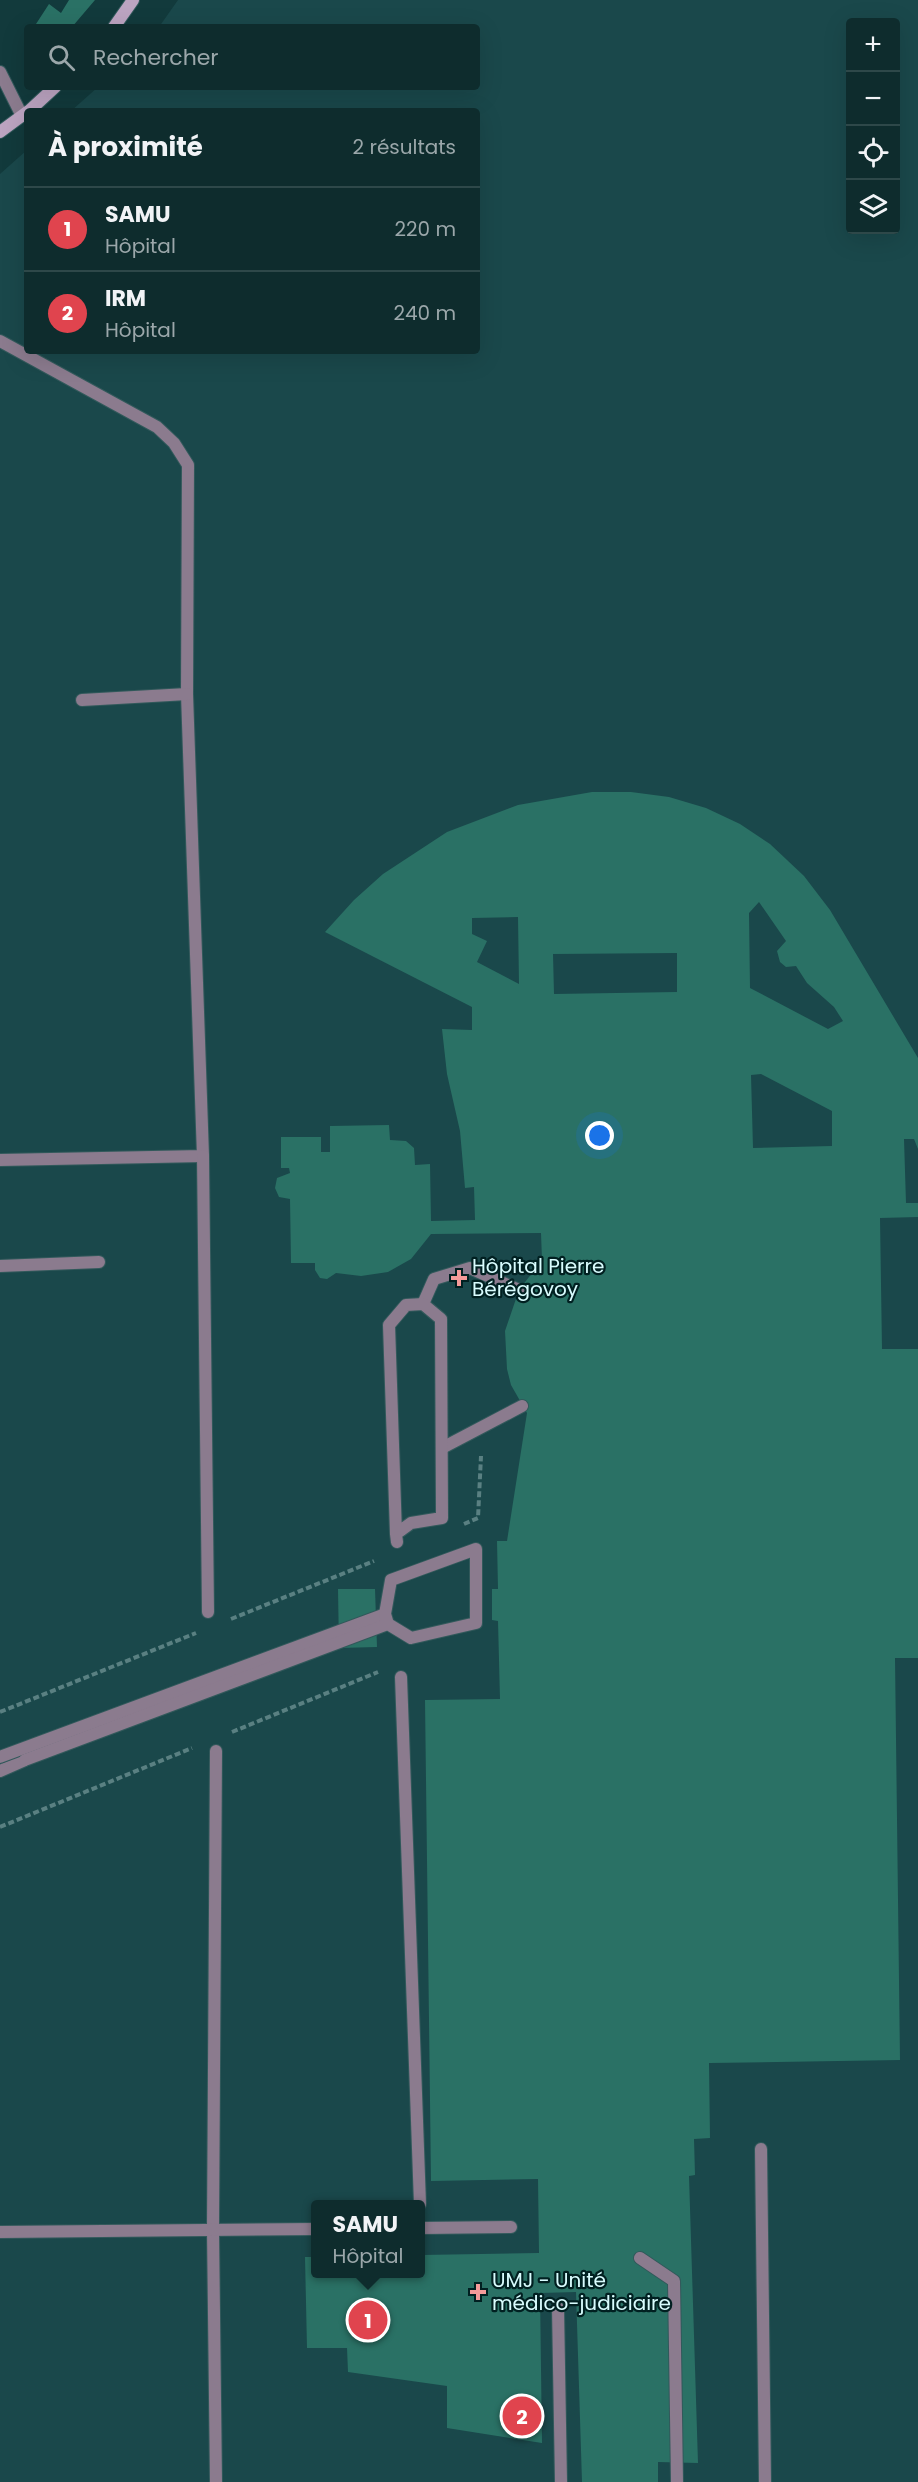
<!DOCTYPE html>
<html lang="fr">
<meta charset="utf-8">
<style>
body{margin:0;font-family:Poppins,sans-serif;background:#1c3839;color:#f1f3f6}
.controls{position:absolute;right:18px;top:18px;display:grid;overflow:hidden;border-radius:6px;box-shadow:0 6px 24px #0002}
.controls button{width:54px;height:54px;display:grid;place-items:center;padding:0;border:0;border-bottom:2px solid #2e4849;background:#0e2c2d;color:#f1f3f6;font:30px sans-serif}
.you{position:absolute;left:600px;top:1136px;width:21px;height:21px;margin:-15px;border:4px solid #fff;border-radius:50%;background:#1a73e8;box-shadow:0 0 0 9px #1a73e833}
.badge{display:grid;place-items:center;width:39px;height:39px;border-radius:50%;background:#f59b9a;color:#fff;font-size:20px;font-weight:700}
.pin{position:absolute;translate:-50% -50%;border:3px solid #fff;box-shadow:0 2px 6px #0006}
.popup{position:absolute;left:311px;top:2200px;width:114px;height:78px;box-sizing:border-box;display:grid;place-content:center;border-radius:6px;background:#0e2c2d;filter:drop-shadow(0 2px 4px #0005);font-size:20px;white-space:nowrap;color:#9ba7aa}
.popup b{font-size:22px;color:#f1f3f6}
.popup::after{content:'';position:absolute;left:50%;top:100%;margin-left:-12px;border:12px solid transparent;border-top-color:#0e2c2d}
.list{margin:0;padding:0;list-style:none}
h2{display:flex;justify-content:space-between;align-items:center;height:78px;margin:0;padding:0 24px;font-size:26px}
h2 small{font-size:20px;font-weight:400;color:#9ba7aa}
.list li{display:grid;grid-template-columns:39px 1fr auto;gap:18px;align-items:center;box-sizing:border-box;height:84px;padding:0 24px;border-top:2px solid #2e4849}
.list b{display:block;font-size:22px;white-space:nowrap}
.list p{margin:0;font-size:20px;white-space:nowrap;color:#9ba7aa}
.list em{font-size:20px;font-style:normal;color:#9ba7aa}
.icon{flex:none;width:33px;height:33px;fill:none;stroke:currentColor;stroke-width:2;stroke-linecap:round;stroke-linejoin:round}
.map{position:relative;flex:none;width:918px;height:2482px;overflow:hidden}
.search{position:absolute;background:#0e2c2d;box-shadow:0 6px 24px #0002;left:24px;top:24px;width:456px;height:66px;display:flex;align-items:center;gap:15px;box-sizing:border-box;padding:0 21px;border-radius:6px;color:#9ba7aa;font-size:22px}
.panel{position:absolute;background:#0e2c2d;box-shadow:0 6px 24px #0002;left:24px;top:108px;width:456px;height:246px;border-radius:6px}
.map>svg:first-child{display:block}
.built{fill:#1a484b;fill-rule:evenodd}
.building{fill:#2a7165;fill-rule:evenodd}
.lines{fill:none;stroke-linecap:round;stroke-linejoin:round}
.lane-casing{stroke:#32595b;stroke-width:14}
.secondary-casing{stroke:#32595b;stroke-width:14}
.path{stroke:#5a8082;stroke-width:4;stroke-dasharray:6 3;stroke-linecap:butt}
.lane{stroke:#8b7b8e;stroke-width:12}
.secondary{stroke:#bca4c1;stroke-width:12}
.lane-bridge-casing{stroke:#32595b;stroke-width:14;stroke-linecap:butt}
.lane-bridge{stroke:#8b7b8e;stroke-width:12}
.poi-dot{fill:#f59b9a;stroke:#012021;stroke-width:2}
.labels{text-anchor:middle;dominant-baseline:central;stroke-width:4.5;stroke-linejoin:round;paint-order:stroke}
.poi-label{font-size:20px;fill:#d9fcfe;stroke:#012021;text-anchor:start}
</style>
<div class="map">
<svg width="918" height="2482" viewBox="0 0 918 2482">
<rect width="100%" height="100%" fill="#123a3c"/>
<!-- built -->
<path class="built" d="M178 0H918V2482H0V174L27 150V351H477V111H71L98 87H477V27H159ZM850 22H896V230H850ZM316 2204H421V2274H316Z"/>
<!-- building -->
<g class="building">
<polygon points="69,0 95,0 72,27 39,27 36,24 49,4 61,13"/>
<path d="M592 792H631L669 797 706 808 740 824 770 844 804 876 830 910 918 1058V1149L914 1139H904L906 1203H918V1217L880 1218 882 1349H918V1658H895L900 2060 709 2063 710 2138 694 2139 695 2175 689 2176 698 2463 658 2462V2482H582L576 2292 540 2293 542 2443 447 2428V2386L348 2372 347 2348H307L305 2257H316V2274H421V2255L539 2253 538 2179 431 2181 425 1700 500 1699 498 1621 492 1620V1589H498L497 1541H507L527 1413 511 1385 507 1369 505 1331 519 1290 542 1260 541 1233 431 1234 411 1259 388 1272 361 1276 336 1273 327 1279 320 1278 315 1270V1263H291L290 1199 279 1197 275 1188 277 1178 290 1173 289 1168H281V1137H321V1152H330V1126L389 1125 390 1140 406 1141 414 1148 415 1165 430 1164 431 1221 475 1220 474 1187 465 1188 460 1131 447 1074 442 1029 472 1030V1007L325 932 354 900 383 874 447 832 518 805ZM759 902 786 941 777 951 780 962 786 967 796 966 807 983 834 1007 843 1021 828 1029 750 988 749 913ZM518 917 519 984 477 962 487 941 472 934V918ZM677 953V992L554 994 553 954ZM761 1074 832 1111V1146L753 1148 751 1075Z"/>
<polygon points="338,1589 375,1589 377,1647 339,1648"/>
</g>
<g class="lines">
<!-- lane casing -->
<g class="lane-casing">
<g id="lane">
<polyline points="0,72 22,116"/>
<polyline points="0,341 157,427 174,443 188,465 187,694 203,1156 0,1160"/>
<polyline points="82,700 187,694"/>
<polyline points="203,1156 208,1612"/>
<polyline points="0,1266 99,1262"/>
<polyline points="423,1304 434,1279 470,1268 519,1290"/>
<polyline points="442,1448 522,1406"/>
<polyline points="396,1534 411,1523 442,1518 441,1319 423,1304 406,1305 389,1325 396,1534 397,1542"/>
<polyline points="401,1677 420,2204"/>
<polyline points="216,1751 213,2230 216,2482"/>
<polyline points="0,1771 25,1760"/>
<polyline points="761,2149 765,2482"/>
<polyline points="421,2228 511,2227"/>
<polyline points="0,2232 316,2229"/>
<polyline points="640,2258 674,2281 677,2482"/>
<polyline points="558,2308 561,2482"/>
</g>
</g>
<!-- secondary casing -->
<g class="secondary-casing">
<g id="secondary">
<polyline points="114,27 133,0"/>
<polyline points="29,111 55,87"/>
<polyline points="0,132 27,112"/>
</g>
</g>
<!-- path -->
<g class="path">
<polyline points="464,1524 478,1518 481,1456"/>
<polyline points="231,1619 374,1561"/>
<polyline points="0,1712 196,1633"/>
<polyline points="232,1732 378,1672"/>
<polyline points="0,1827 192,1748"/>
</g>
<!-- lane -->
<use href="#lane" class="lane"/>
<!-- secondary -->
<use href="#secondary" class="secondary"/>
<!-- lane-bridge casing -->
<g class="lane-bridge-casing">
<g id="lane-bridge">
<polyline points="0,1757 385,1614"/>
<polyline points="25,1760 388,1624 411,1638 476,1623 476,1549 391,1580 385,1614 388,1624"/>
</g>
</g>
<!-- lane-bridge -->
<use href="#lane-bridge" class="lane-bridge"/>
</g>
<!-- markers -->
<g class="poi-dot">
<path d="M456 1269h6v6h6v6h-6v6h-6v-6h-6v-6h6z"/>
<path d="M475 2283h6v6h6v6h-6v6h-6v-6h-6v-6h6z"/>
</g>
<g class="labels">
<!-- poi labels -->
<g class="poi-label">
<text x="472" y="1266">Hôpital Pierre<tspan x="472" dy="23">Bérégovoy</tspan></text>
<text x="492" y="2280">UMJ - Unité<tspan x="492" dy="23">médico-judiciaire</tspan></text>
</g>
</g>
</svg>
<div class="controls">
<button>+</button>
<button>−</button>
<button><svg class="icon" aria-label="locate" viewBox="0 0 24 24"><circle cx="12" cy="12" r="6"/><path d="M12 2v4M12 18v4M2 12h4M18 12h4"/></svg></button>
<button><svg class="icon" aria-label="layers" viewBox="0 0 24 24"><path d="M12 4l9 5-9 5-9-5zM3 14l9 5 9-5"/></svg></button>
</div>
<div class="you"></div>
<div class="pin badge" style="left:368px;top:2320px;background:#e0444e">1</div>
<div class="popup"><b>SAMU</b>Hôpital</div>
<div class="pin badge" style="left:522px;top:2416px;background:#e0444e">2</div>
<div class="search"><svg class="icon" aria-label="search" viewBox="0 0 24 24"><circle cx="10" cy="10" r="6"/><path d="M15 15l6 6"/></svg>Rechercher</div>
<section class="panel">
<h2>À proximité<small>2 résultats</small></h2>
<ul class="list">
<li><span class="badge" style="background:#e0444e">1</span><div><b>SAMU</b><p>Hôpital</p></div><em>220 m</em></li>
<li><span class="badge" style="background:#e0444e">2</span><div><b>IRM</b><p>Hôpital</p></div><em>240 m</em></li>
</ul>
</section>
</div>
